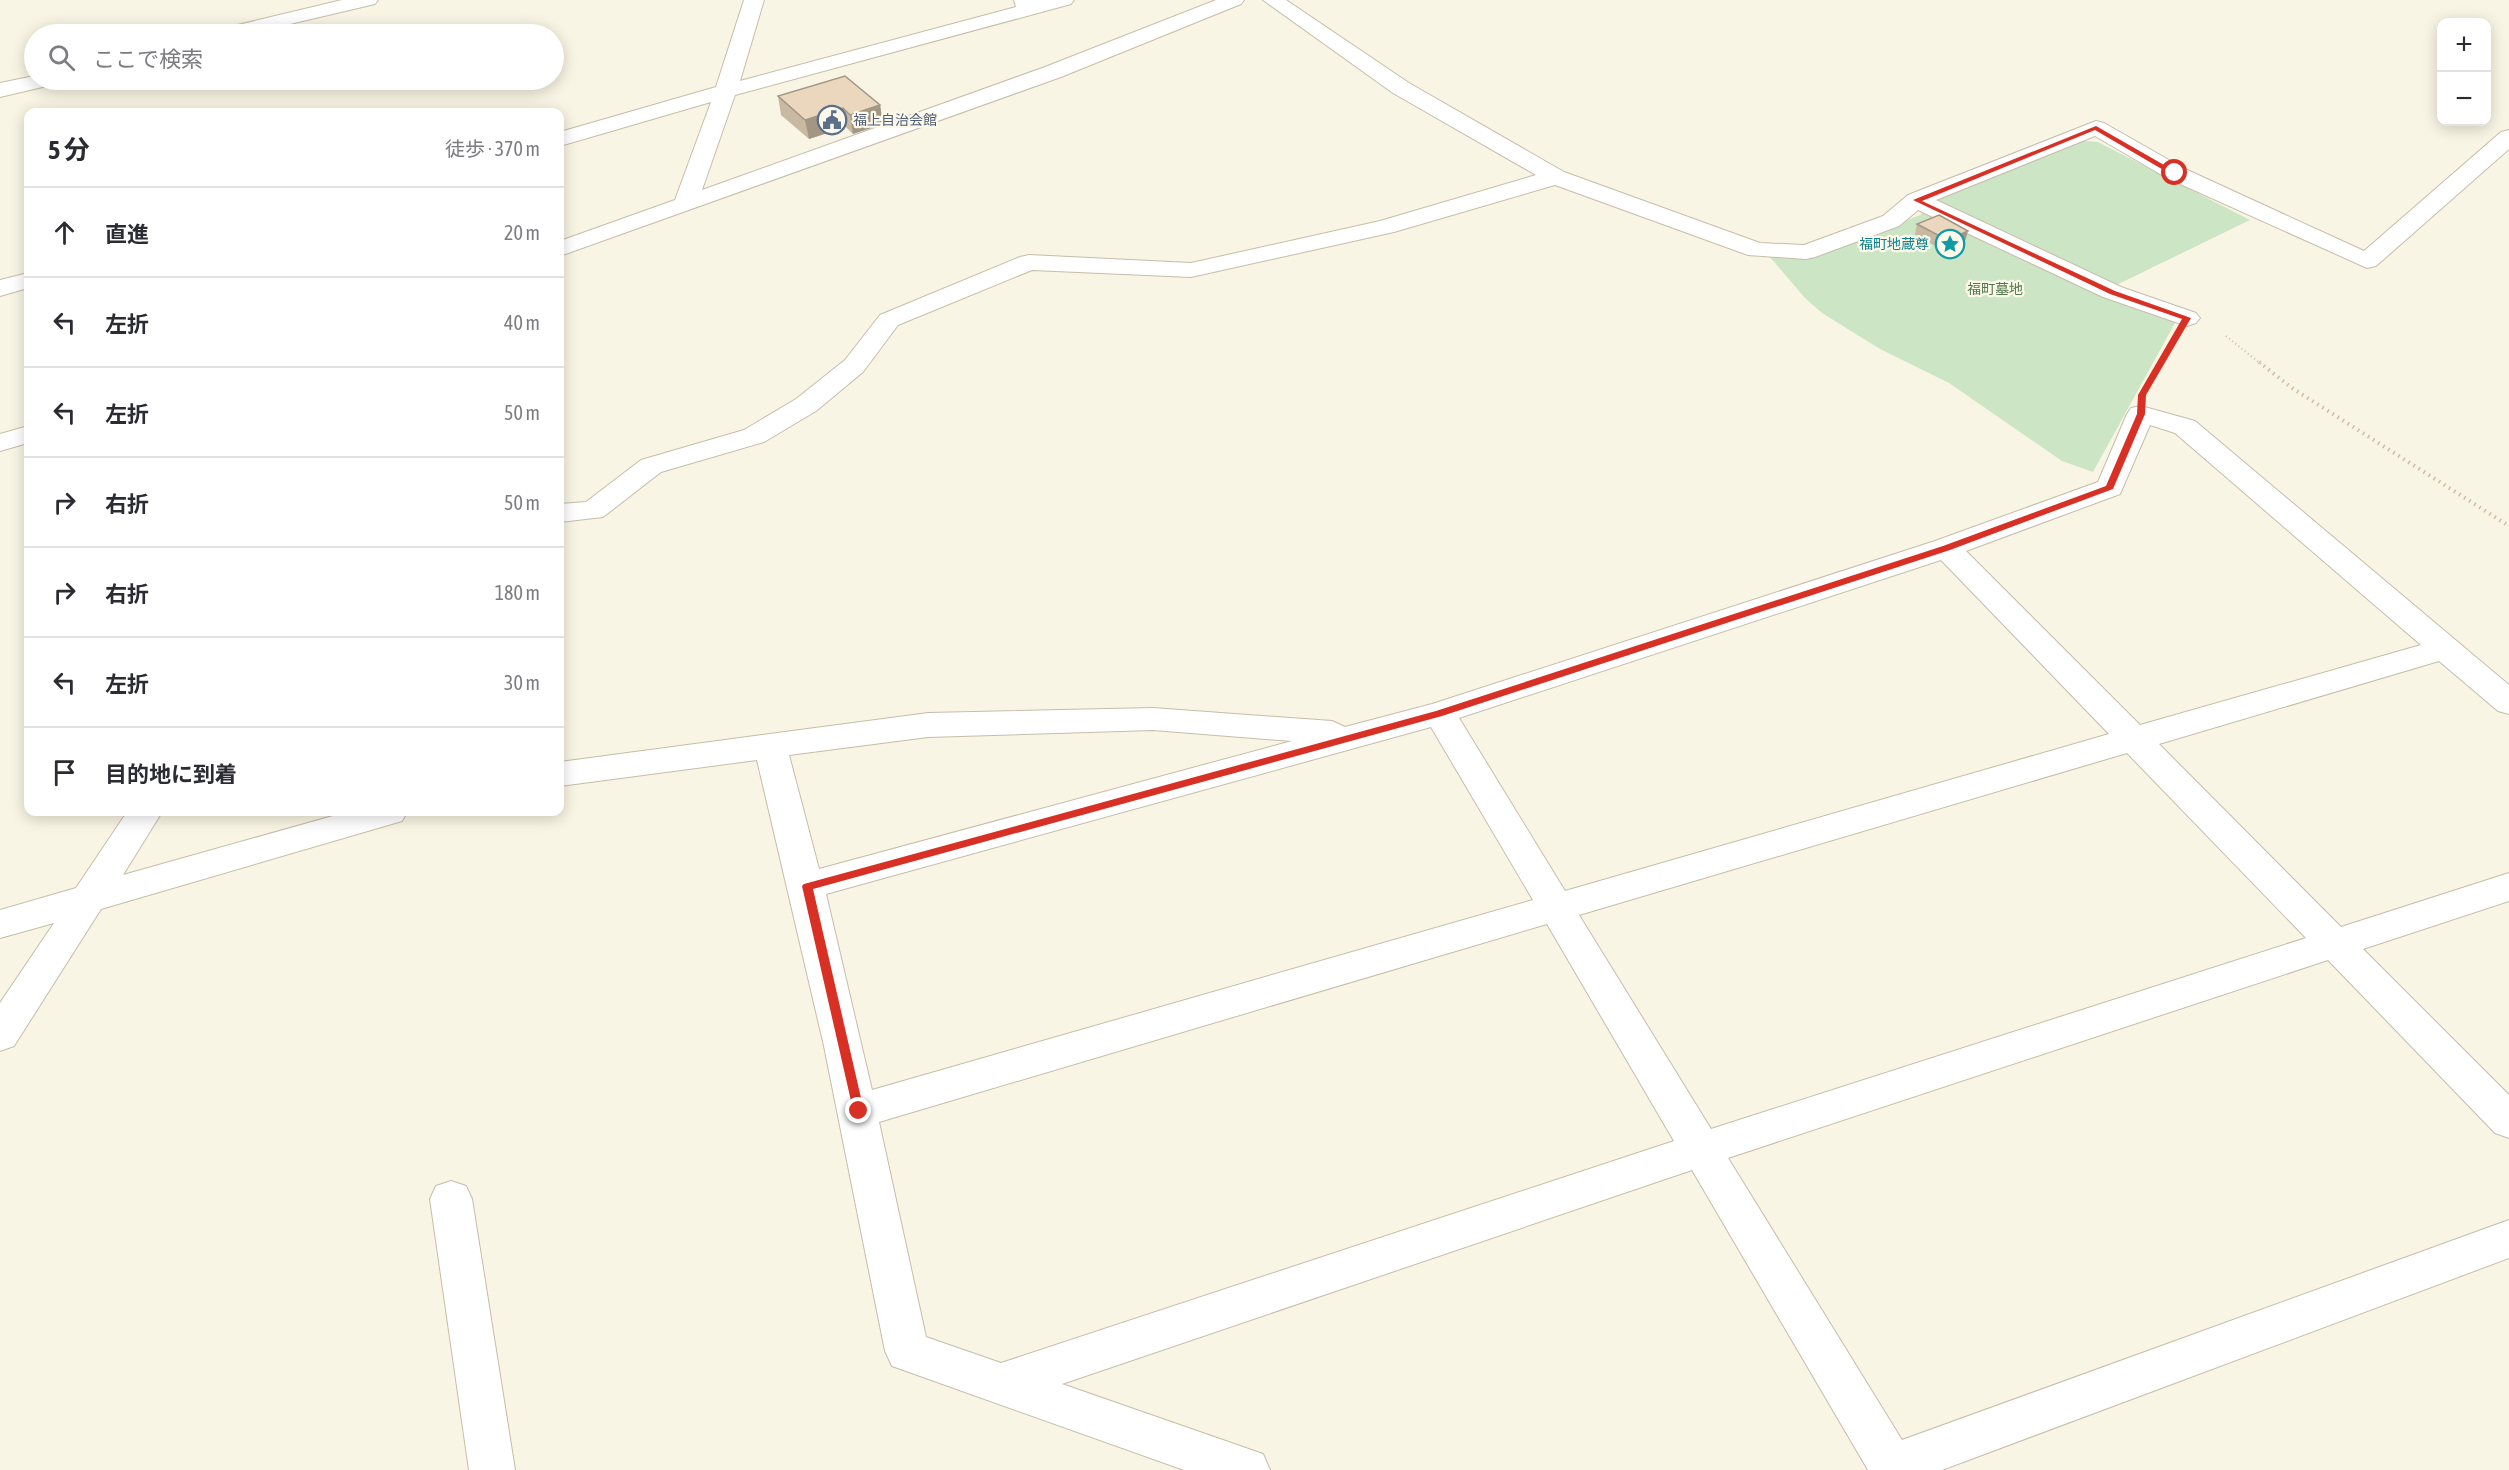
<!DOCTYPE html>
<html lang="ja">
<meta charset="utf-8">
<style>
body{margin:0;font-family:"Asap Condensed","Noto Sans JP",sans-serif;background:#f2f2f3;color:#2b2b33}
.controls{position:absolute;right:18px;top:18px;display:grid;overflow:hidden;border-radius:12px;box-shadow:0 3px 15px #0003}
.controls button{width:54px;height:54px;display:grid;place-items:center;padding:0;border:0;border-bottom:2px solid #e1e1e2;background:#fff;color:#2b2b33;font:30px sans-serif}
.stop{position:absolute;width:18px;height:18px;margin:-14px;border:4px solid #d93025;border-radius:50%;background:#fff}
.stop.end{background:#d93025;border-color:#fff;box-shadow:0 2px 6px #0008}
.list{margin:0;padding:0;list-style:none}
h2{display:flex;justify-content:space-between;align-items:center;height:78px;margin:0;padding:0 24px;font-size:26px}
h2 small{font-size:20px;font-weight:400;color:#7c7c81}
.list li{display:grid;grid-template-columns:39px 1fr auto;gap:18px;align-items:center;box-sizing:border-box;height:90px;padding:0 24px;border-top:2px solid #e1e1e2}
.list b{display:block;font-size:22px;white-space:nowrap}
.list em{font-size:20px;font-style:normal;color:#7c7c81}
.icon{flex:none;width:33px;height:33px;fill:none;stroke:currentColor;stroke-width:2;stroke-linecap:round;stroke-linejoin:round}
.map{position:relative;flex:none;width:2509px;height:1470px;overflow:hidden}
.search{position:absolute;background:#fff;box-shadow:0 3px 15px #0003;left:24px;top:24px;width:540px;height:66px;display:flex;align-items:center;gap:15px;box-sizing:border-box;padding:0 21px;border-radius:33px;color:#7c7c81;font-size:22px}
.panel{position:absolute;background:#fff;box-shadow:0 3px 15px #0003;left:24px;top:108px;width:540px;height:708px;border-radius:12px}
.map>svg:first-child{display:block}
.green{fill:#cce5c5}
.lines{fill:none;stroke-linecap:round;stroke-linejoin:round}
.minor-casing{stroke:#c7bcaa;stroke-width:2}
.path-far1{stroke:#d0bca3;stroke-width:2;stroke-dasharray:1 3;stroke-linecap:butt}
.path{stroke:#d0bca3;stroke-width:4;stroke-dasharray:1.5 4.5;stroke-linecap:butt}
.minor{fill:#fff;fill-rule:evenodd}
.wall{fill:#c9b9a3}
.shaded-wall{fill:#a49684}
.building{fill:#ead7bd;stroke:#a49684;stroke-width:1.5}
.route{fill:#d93025}
.labels{text-anchor:middle;dominant-baseline:central;stroke-width:4.5;stroke-linejoin:round;paint-order:stroke}
.far-service-label{font-size:14px;fill:#4e5e75;stroke:#fdf9ea;text-anchor:start}
.far-culture-label{font-size:14px;fill:#0d838f;stroke:#fdf9ea;text-anchor:end}
.far-park-label{font-size:14px;fill:#4f7a49;stroke:#fdf9ea}
</style>
<div class="map">
<svg width="2509" height="1470" viewBox="0 0 2509 1470">
<rect width="100%" height="100%" fill="#f9f5e4"/>
<!-- green -->
<polygon class="green" points="2084,141 2098,142 2250,220 2100,293 2176,321 2093,472 2062,461 1949,383 1880,349 1822,313 1805,298 1769,256 1823,253 1920,215 1937,199"/>
<g class="lines">
<!-- minor casing -->
<g class="minor-casing">
<g id="minor">
<polygon points="342,0 378,0 375,4 248,34 214,34 217,30"/>
<polygon points="744,0 764,0 740,81 1016,7 1014,0 1074,0 1071,4 735,95 702,190 1045,67 1216,0 1244,0 1241,4 1061,77 560,256 560,241 675,200 711,102 560,146 560,132 716,87"/>
<polygon points="1263,0 1286,0 1409,83 1564,172 1760,243 1804,245 1883,216 1908,195 2096,121 2104,123 2183,168 2364,251 2501,132 2509,130 2509,149 2376,266 2367,268 2167,178 2095,136 1936,200 2121,287 2196,313 2200,318 2196,323 2187,326 2103,297 1918,210 1899,226 1815,257 1806,259 1748,255 1555,185 1394,232 1191,277 1032,270 898,325 863,372 816,411 764,442 661,472 603,517 560,522 560,504 586,502 641,460 744,430 796,399 845,360 880,315 1020,257 1029,255 1191,263 1380,221 1536,175 1393,93"/>
<polygon points="34,76 34,80 54,80 51,85 0,97 0,83"/>
<polygon points="28,273 28,288 0,296 0,280"/>
<path d="M2141 406 2195 421 2509 685V714L2498 711 2439 661 2159 744 2341 927 2509 873V901L2363 949 2509 1095V1138L2495 1133 2328 960 1728 1158 1902 1440 2509 1220V1258L1942 1470H1868L1692 1170 1062 1384 1263 1454 1270 1470H1184L892 1366 885 1351 824 1046 757 760 560 786V762L928 713 1153 708 1332 721 1345 727 1432 704 1935 541 2098 482 2127 414 2131 408ZM2150 425 2175 433 2421 645 2140 725 1966 551 2120 494ZM1941 560 2109 734 1565 891 1459 718ZM1431 727 1533 900 872 1090 826 894ZM1153 730 1292 741 819 869 789 755 928 737ZM2127 753 2306 938 1711 1129 1579 915ZM1547 924 1674 1141 1001 1363 926 1337 879 1122Z"/>
<polygon points="28,426 28,443 0,451 0,434"/>
<polygon points="127,812 162,812 123,875 347,812 407,812 402,821 101,909 14,1046 0,1051 0,1003 54,923 0,938 0,910 76,888"/>
<polygon points="451,1181 466,1186 472,1199 515,1470 469,1470 430,1199 436,1186"/>
</g>
</g>
<!-- path-far1 -->
<g class="path-far1">
<polyline points="2226,336 2261,364"/>
<polyline points="2160,364 2167,352"/>
</g>
<!-- path -->
<g class="path">
<polyline points="2259,362 2292,388 2509,526"/>
<polyline points="2152,377 2161,362"/>
</g>
<!-- minor -->
<use href="#minor" class="minor"/>
</g>
<!-- wall -->
<g class="wall">
<polygon points="778,96 880,105 883,124 853,134 846,127 809,139 781,115"/>
<polygon points="1917,224 1965,241 1944,251 1915,234"/>
</g>
<!-- shaded-wall -->
<g class="shaded-wall">
<polygon points="880,105 883,124 853,134 850,115"/>
<polygon points="843,108 846,127 809,139 805,120"/>
<polygon points="1968,231 1965,241 1944,251 1947,240"/>
</g>
<!-- building -->
<g class="building">
<polygon points="845,76 880,105 850,115 843,108 805,120 778,96"/>
<polygon points="1939,215 1968,231 1947,240 1917,224"/>
</g>
<!-- route -->
<polygon class="route" points="2096,126 2178,173 2172,175 2095,130 1922,201 2115,291 2191,318 2146,395 2145,414 2113,489 1950,550 1442,716 813,889 864,1111 863,1114 854,1114 802,886 804,884 1436,711 1943,546 2106,486 2137,414 2138,395 2182,319 2110,294 1913,200"/>
<!-- icons -->
<defs>
<g id="civic-ring" transform="scale(1.5)"><circle r="9.5" fill="#fdf9ea" stroke="#5c6f8a" stroke-width="1.5"/><path d="M-.6-6.5H3V-4.5H.6V-3L4-1V1h2V6H-6V1h2V-1L-.6-3ZM-1.2 2.5V6h2.4V2.5Z" fill="#5c6f8a"/></g>
<g id="sight-ring" transform="scale(1.5)"><circle r="9.5" fill="#fdf9ea" stroke="#0f9aa8" stroke-width="1.5"/><path d="M0-6L1.8-2.2L6-1.7L2.9 1.2L3.7 5.4L0 3.3L-3.7 5.4L-2.9 1.2L-6-1.7L-1.8-2.2Z" fill="#0f9aa8"/></g>
</defs>
<g fill-rule="evenodd">
<use href="#civic-ring" x="832" y="120"/>
<use href="#sight-ring" x="1950" y="244"/>
</g>
<g class="labels">
<!-- far-service labels -->
<g class="far-service-label">
<text x="853" y="120">福上自治会館</text>
</g>
<!-- far-culture labels -->
<g class="far-culture-label">
<text x="1929" y="244">福町地蔵尊</text>
</g>
<!-- far-park labels -->
<g class="far-park-label">
<text x="1995" y="289">福町墓地</text>
</g>
</g>
</svg>
<div class="controls">
<button>+</button>
<button>−</button>
</div>
<div class="stop" style="left:2175px;top:173px"></div>
<div class="stop end" style="left:859px;top:1111px"></div>
<div class="search"><svg class="icon" aria-label="search" viewBox="0 0 24 24"><circle cx="10" cy="10" r="6"/><path d="M15 15l6 6"/></svg>ここで検索</div>
<section class="panel">
<h2>5 分<small>徒歩 · 370 m</small></h2>
<ul class="list">
<li><svg class="icon" aria-label="ahead" viewBox="0 0 24 24"><path d="M12 20V5M6 11l6-6 6 6"/></svg><div><b>直進</b></div><em>20 m</em></li>
<li><svg class="icon" aria-label="left" viewBox="0 0 24 24"><path d="M17 20v-9H6M10 6l-5 5 5 5"/></svg><div><b>左折</b></div><em>40 m</em></li>
<li><svg class="icon" aria-label="left" viewBox="0 0 24 24"><path d="M17 20v-9H6M10 6l-5 5 5 5"/></svg><div><b>左折</b></div><em>50 m</em></li>
<li><svg class="icon" aria-label="right" viewBox="0 0 24 24"><path d="M7 20v-9h11M14 6l5 5-5 5"/></svg><div><b>右折</b></div><em>50 m</em></li>
<li><svg class="icon" aria-label="right" viewBox="0 0 24 24"><path d="M7 20v-9h11M14 6l5 5-5 5"/></svg><div><b>右折</b></div><em>180 m</em></li>
<li><svg class="icon" aria-label="left" viewBox="0 0 24 24"><path d="M17 20v-9H6M10 6l-5 5 5 5"/></svg><div><b>左折</b></div><em>30 m</em></li>
<li><svg class="icon" aria-label="arrive" viewBox="0 0 24 24"><path d="M6 21V4h12l-3 4 3 4H6"/></svg><div><b>目的地に到着</b></div></li>
</ul>
</section>
</div>
